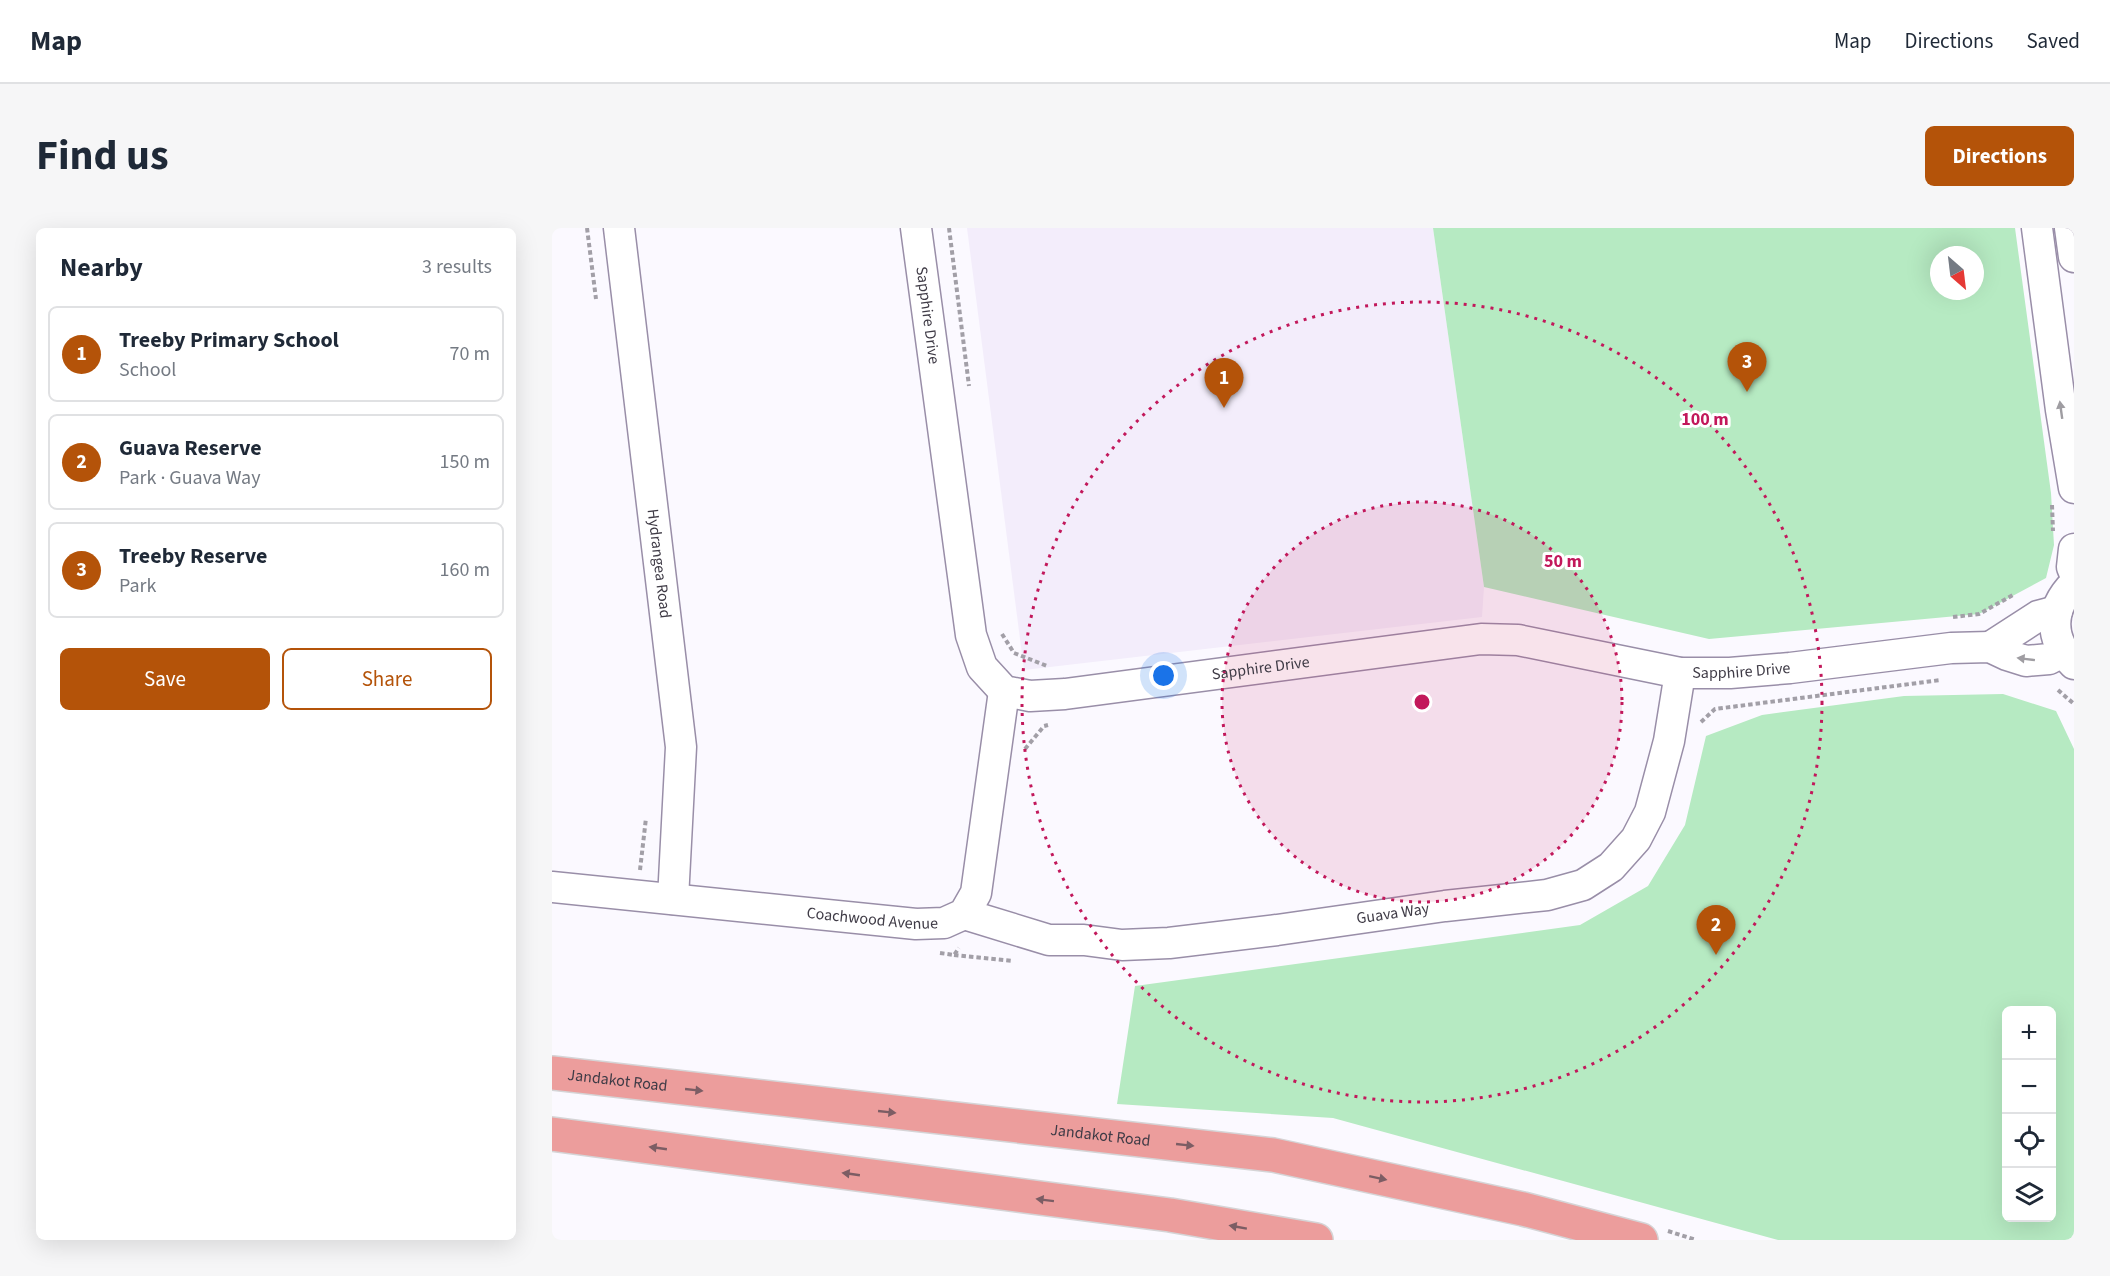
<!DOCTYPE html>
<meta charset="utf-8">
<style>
body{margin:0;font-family:"Source Sans 3",sans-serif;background:#f6f6f7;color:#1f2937}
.controls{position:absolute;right:18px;bottom:18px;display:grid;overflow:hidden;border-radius:9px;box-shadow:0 6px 24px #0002}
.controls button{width:54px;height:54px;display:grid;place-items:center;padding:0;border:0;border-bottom:2px solid #e0e1e3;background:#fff;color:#1f2937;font:30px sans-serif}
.compass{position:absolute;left:1378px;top:18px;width:54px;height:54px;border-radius:50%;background:#fff;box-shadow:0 6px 24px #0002;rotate:152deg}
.you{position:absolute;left:612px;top:448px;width:21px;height:21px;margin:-15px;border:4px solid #fff;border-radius:50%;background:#1a73e8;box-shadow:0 0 0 9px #1a73e833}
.badge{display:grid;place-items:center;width:39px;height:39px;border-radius:50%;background:#b45309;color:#fff;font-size:20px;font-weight:700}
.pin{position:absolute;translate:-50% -50px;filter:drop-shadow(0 2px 3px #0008)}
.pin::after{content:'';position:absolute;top:32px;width:21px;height:18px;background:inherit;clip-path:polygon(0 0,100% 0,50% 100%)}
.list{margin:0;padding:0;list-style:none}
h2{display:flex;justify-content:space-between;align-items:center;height:78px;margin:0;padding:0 24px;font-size:26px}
h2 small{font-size:20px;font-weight:400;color:#747a83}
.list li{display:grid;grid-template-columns:39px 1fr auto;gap:18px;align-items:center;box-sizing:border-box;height:96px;margin:0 12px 12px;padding:0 12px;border:2px solid #e0e1e3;border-radius:9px}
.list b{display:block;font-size:22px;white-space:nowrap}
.list p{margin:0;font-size:20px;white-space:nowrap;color:#747a83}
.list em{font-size:20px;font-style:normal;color:#747a83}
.actions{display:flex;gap:12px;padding:18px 24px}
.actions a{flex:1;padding:14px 0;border:2px solid #b45309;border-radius:9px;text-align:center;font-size:21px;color:#b45309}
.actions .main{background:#b45309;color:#fff}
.icon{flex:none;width:33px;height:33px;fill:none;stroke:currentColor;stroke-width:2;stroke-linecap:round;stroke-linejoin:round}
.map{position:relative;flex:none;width:1522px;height:1012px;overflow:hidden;border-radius:9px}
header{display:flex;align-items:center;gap:36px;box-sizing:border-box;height:84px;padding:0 30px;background:#fff;border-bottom:2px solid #e0e1e3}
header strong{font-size:28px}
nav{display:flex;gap:33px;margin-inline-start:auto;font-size:21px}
.intro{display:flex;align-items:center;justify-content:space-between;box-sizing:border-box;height:144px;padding:0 36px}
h1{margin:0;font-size:42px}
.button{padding:15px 27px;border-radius:9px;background:#b45309;color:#fff;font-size:21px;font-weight:700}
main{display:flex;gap:36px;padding:0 36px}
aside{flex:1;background:#fff;border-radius:9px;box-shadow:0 6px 24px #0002}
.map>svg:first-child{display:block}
.built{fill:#f3edfb}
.green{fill:#b6eac2;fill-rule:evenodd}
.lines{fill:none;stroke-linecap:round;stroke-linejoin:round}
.street-casing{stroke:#998ea8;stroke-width:33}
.primary-casing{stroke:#d5d4d6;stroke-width:36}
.path{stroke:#a29fa7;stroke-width:4;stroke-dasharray:4.5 3;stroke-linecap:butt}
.street{stroke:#fff;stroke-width:30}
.primary{stroke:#ec9d9c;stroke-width:33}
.oneway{fill:#9f9da2}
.oneway2{fill:#7c5d64}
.ring{fill:none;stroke:#c2185b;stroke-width:3;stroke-dasharray:3 6}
.labels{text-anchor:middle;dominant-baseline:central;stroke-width:6;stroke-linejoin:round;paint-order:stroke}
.street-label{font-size:16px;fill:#3f3b46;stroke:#fff}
.centre{fill:#c2185b;stroke:#fff;stroke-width:3}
.ring-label{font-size:18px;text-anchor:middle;font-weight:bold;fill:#c2185b;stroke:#fff;stroke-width:6;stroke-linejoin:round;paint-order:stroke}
</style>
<header>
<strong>Map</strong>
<nav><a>Map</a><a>Directions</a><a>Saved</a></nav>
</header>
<div class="intro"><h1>Find us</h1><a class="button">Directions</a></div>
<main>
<aside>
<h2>Nearby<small>3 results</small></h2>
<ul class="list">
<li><span class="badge">1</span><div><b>Treeby Primary School</b><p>School</p></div><em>70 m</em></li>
<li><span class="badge">2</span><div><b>Guava Reserve</b><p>Park · Guava Way</p></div><em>150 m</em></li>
<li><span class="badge">3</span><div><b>Treeby Reserve</b><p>Park</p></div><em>160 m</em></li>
</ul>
<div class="actions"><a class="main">Save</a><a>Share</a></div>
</aside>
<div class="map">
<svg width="1522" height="1012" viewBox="0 0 1522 1012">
<rect width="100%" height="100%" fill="#fbf9ff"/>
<!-- built -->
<polygon class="built" points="415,0 881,0 932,359 930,389 472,442"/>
<!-- green -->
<g class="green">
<path d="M881 0H1463L1499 265 1502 317 1494 350 1427 386 1157 411 932 359ZM1387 27H1423V63H1387Z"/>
<path d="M1451 466 1504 483 1522 521V1012H1226L781 890 565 876 583 758 1028 697 1096 658 1133 597 1154 508 1210 487 1352 468ZM1454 782H1500V990H1454Z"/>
</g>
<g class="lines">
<!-- street casing -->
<g class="street-casing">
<g id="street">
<path id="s1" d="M67 0 129 519 121 671"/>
<path id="s2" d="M364 0 419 407 430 439 452 463 478 468 513 466 929 411 966 412 1128 445H1178L1238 440 1399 420 1438 419 1455 427 1474 433 1497 431 1510 424"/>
<polyline points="1485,0 1509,182 1522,260"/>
<polyline points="1518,0 1522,29"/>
<polyline points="1522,321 1520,339 1522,344"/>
<path d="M1522 356C1497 381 1497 411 1522 436"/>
<polyline points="1438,419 1486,388 1505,383"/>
<path id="s3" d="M0 659 364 696 392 695 412 686 424 665 452 463"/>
<path id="s4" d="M412 686 497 712H532L570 717 617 715 725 702 893 678 995 667 1031 657 1059 639 1084 611 1098 584 1117 513 1128 445"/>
</g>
</g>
<!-- primary casing -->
<g class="primary-casing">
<g id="primary">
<path id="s5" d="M0 845 721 927 971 981 1089 1012"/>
<polyline points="0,906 618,987 764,1012"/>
</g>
</g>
<!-- path -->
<g class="path">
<polyline points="35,0 44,71"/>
<polyline points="397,0 417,158"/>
<polyline points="1500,277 1501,303"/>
<polyline points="1401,389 1427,386 1461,367"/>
<polyline points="450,406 462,425 495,438"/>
<polyline points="1506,462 1522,476"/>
<polyline points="1149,494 1163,481 1389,452"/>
<polyline points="473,521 492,498 496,497"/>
<polyline points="88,642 94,590"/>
<polyline points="388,725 402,727 407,720"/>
<polyline points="402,727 461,733"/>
<polyline points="1116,1003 1144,1012"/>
</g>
<!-- street -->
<use href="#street" class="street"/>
<!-- primary -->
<use href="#primary" class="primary"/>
</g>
<!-- one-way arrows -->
<defs><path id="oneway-solid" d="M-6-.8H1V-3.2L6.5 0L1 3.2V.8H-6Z" transform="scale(1.5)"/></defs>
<g class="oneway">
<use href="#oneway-solid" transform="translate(1509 182) rotate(-98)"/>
<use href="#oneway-solid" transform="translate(1474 431) rotate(-173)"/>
</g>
<g class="oneway2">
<use href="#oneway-solid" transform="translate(142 862) rotate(6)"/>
<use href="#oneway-solid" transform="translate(335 884) rotate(6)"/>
<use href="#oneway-solid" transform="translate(633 917) rotate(6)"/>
<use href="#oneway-solid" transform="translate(106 920) rotate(-172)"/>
<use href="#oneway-solid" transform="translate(299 946) rotate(-172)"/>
<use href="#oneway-solid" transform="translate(826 950) rotate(12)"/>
<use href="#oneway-solid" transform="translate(493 972) rotate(-173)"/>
<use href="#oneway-solid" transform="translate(686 999) rotate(-170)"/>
</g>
<!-- distance rings -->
<circle cx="870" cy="474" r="200" fill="#c2185b" fill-opacity=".12"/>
<g class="ring">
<circle cx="870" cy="474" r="200"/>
<circle cx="870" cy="474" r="400"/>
</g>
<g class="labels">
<!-- street labels -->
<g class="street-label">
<text stroke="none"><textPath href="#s2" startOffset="88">Sapphire Drive</textPath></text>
<text stroke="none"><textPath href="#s1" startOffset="338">Hydrangea Road</textPath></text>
<text stroke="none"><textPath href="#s2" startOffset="736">Sapphire Drive</textPath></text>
<text stroke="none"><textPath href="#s2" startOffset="1222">Sapphire Drive</textPath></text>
<text stroke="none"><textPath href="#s4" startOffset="435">Guava Way</textPath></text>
<text stroke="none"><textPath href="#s3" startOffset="322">Coachwood Avenue</textPath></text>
<text stroke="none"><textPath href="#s5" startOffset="66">Jandakot Road</textPath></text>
<text stroke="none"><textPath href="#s5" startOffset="552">Jandakot Road</textPath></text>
</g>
</g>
<circle cx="870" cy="474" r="9" class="centre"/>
<g class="ring-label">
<text x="1153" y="197">100 m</text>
<text x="1011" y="339">50 m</text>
</g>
</svg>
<div class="controls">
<button>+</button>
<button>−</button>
<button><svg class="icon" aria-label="locate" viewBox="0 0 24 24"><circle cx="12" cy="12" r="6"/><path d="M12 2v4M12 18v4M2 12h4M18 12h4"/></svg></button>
<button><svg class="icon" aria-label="layers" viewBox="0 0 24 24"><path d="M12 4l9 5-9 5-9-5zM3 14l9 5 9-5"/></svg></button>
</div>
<svg class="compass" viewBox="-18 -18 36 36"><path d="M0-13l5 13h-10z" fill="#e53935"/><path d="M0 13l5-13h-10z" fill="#747a83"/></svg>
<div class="you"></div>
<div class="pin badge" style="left:672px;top:180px">1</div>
<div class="pin badge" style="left:1164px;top:727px">2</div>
<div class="pin badge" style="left:1195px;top:164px">3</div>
</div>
</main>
